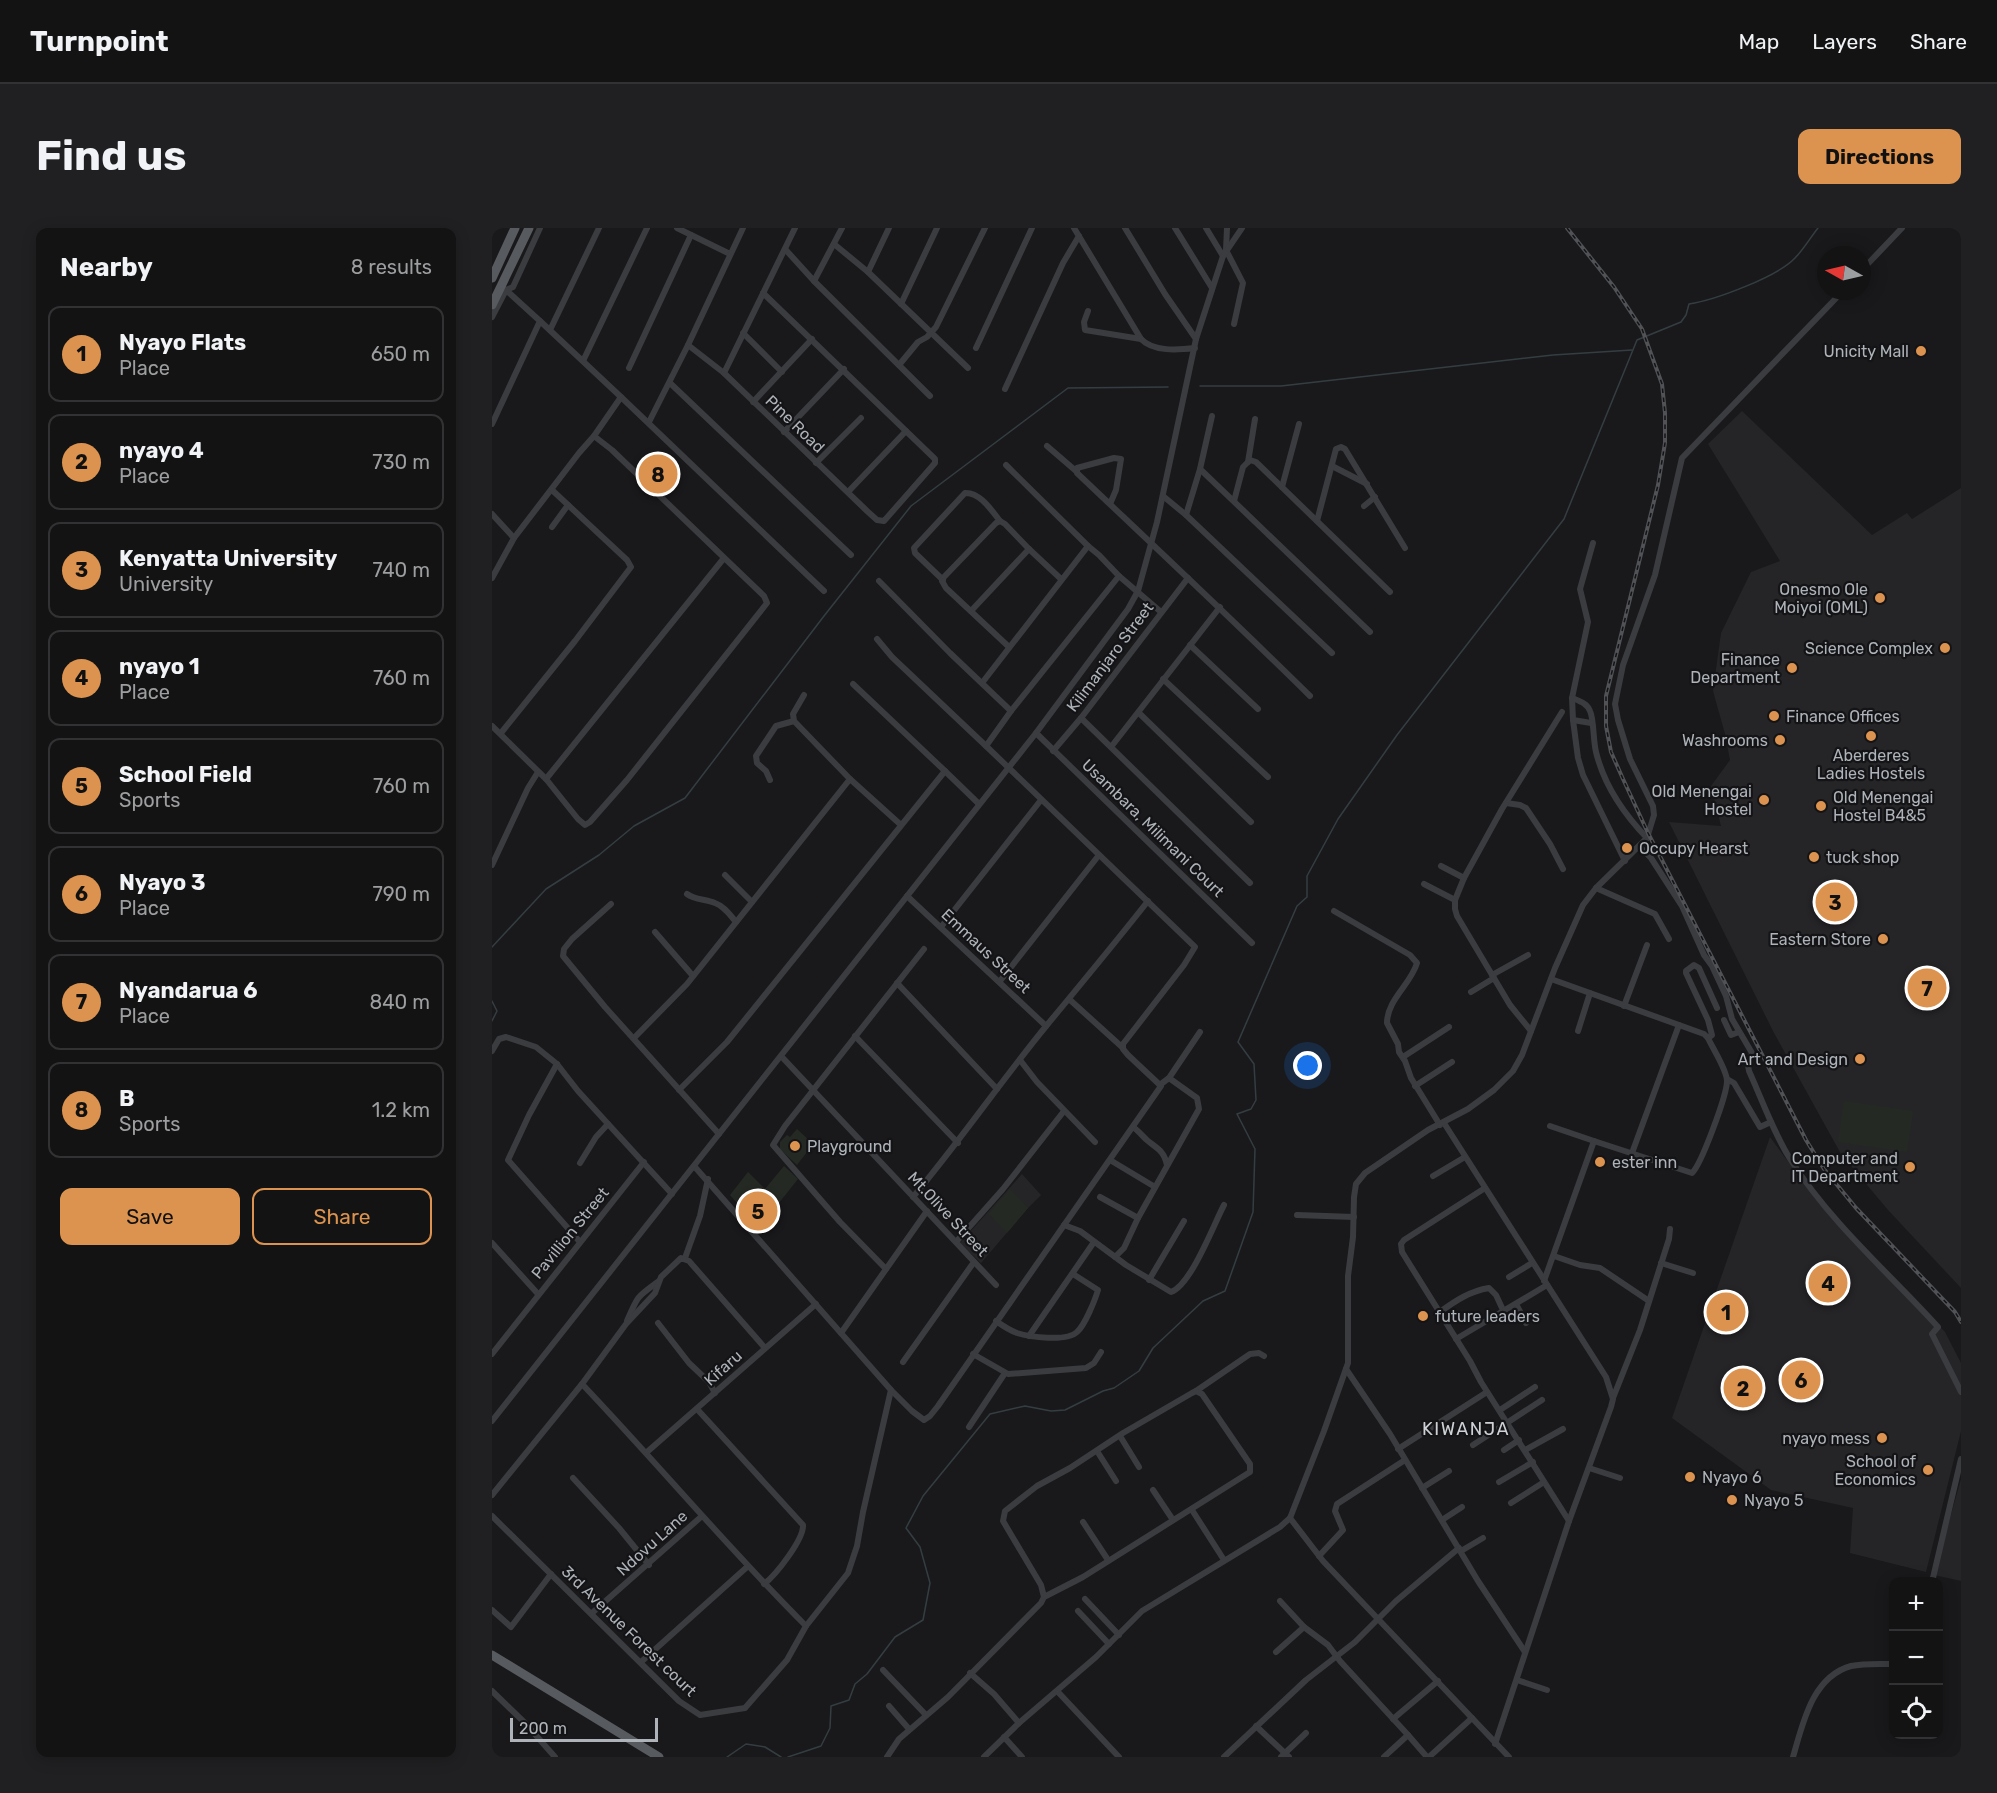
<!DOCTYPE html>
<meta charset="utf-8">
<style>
body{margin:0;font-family:Rubik,sans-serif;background:#202022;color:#f1f3f6}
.controls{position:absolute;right:18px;bottom:18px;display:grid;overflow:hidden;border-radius:12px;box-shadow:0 3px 15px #0003}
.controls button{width:54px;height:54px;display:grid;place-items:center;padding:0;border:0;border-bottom:2px solid #323234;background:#131314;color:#f1f3f6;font:30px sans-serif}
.compass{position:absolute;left:1325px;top:18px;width:54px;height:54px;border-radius:50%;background:#131314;box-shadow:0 3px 15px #0003;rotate:278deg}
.scale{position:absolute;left:18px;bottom:15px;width:148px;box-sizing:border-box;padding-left:6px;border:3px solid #adb3b9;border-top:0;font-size:16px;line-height:21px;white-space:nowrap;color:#adb3b9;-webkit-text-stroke:4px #141416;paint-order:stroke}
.you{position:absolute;left:816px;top:838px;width:21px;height:21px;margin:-15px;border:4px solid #fff;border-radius:50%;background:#1a73e8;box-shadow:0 0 0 9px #1a73e833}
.badge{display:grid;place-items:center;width:39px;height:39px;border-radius:50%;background:#dc934f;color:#111;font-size:20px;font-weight:700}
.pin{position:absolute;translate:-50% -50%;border:3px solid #fff;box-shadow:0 2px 6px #0006}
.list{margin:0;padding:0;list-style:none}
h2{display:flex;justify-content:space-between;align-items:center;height:78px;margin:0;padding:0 24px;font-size:26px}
h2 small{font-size:20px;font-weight:400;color:#9d9ea0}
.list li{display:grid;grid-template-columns:39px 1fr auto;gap:18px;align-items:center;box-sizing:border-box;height:96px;margin:0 12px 12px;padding:0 12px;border:2px solid #323234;border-radius:12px}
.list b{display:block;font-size:22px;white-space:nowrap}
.list p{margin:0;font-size:20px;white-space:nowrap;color:#9d9ea0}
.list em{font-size:20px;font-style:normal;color:#9d9ea0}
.actions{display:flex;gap:12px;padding:18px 24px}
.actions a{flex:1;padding:14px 0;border:2px solid #dc934f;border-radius:12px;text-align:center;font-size:21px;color:#dc934f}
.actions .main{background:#dc934f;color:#111}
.icon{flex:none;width:33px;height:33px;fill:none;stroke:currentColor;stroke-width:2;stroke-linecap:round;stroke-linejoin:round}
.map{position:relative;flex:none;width:1469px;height:1529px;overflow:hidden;border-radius:12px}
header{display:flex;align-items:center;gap:36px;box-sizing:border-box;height:84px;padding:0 30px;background:#131314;border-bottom:2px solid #323234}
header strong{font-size:28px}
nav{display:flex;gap:33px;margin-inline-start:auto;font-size:21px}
.intro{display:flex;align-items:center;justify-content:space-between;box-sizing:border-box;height:144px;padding:0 36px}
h1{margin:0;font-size:42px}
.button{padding:15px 27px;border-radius:12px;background:#dc934f;color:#111;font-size:21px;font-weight:700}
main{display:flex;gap:36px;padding:0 36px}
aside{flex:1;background:#131314;border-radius:12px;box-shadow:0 3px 15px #0003}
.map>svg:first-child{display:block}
.built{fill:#252528}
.park{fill:#242a23}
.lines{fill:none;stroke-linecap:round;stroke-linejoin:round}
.stream{stroke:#343e42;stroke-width:1.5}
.street{stroke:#3a3c3f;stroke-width:6}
.primary{stroke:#575a5e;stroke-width:9}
.rail-casing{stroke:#505256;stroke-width:4}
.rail{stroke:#141416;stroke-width:1.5;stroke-dasharray:4.5;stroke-linecap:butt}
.poi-dot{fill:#dc934f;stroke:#141416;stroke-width:2}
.labels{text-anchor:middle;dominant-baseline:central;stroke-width:4.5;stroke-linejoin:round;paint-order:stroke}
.poi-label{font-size:16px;fill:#adb3b9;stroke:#141416;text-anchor:end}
.street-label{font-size:16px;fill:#adb3b9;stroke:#141416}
.neighbourhood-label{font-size:18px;letter-spacing:1.5px;fill:#cdd1d5;stroke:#141416}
</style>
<header>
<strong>Turnpoint</strong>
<nav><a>Map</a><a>Layers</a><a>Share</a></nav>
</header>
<div class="intro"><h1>Find us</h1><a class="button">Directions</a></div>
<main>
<aside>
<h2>Nearby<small>8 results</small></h2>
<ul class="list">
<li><span class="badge">1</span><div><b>Nyayo Flats</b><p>Place</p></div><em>650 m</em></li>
<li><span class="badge">2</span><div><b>nyayo 4</b><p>Place</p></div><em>730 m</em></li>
<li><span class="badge">3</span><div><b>Kenyatta University</b><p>University</p></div><em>740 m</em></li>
<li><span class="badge">4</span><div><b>nyayo 1</b><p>Place</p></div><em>760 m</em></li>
<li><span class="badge">5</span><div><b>School Field</b><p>Sports</p></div><em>760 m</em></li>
<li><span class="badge">6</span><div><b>Nyayo 3</b><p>Place</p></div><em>790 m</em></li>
<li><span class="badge">7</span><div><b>Nyandarua 6</b><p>Place</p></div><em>840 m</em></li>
<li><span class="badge">8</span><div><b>B</b><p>Sports</p></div><em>1.2 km</em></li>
</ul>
<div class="actions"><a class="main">Save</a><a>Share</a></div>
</aside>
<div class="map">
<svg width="1469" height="1529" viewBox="0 0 1469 1529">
<rect width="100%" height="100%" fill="#19191b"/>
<!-- built -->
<g class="built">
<polygon points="1250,183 1380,307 1415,285 1420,291 1469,260 1469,1060 1396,982 1349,926 1282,805 1177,594 1229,598 1219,558 1238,532 1233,506 1221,463 1229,405 1259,344 1288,333 1216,216"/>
<polygon points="1278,909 1308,950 1345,994 1453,1104 1469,1135 1469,1203 1434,1344 1358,1325 1361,1280 1279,1262 1180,1190"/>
<polygon points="530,946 549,967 536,980 489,1035 468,1015"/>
<polygon points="1469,1251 1469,1353 1442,1347"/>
</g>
<!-- park -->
<g class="park">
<polygon points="1352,873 1421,883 1415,924 1346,914"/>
<polygon points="305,901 321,916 305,937 288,921 288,914 295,907 298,909"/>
<polygon points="292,938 306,951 267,1000 238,967 256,944 273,961"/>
<polygon points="518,961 536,980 515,1005 497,986"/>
</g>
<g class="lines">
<!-- stream -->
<g class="stream">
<polyline points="708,158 789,158 1061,127 1140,122"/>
<polyline points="0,719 54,661 107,627 142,598 193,570 332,388 419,278 576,160 676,159"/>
<polyline points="0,773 5,783 0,793"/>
<polyline points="235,1529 254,1516 273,1519 289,1529"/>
<path d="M296 1529 329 1518 338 1500 339 1478 357 1472 363 1456 375 1446 403 1409 431 1392 438 1355 428 1319 414 1300 431 1268 498 1186 533 1178 559 1183 573 1182 611 1163 622 1160 647 1143 661 1120 711 1073 733 1063 761 984 763 921 745 886 759 881 764 872 762 836 746 814 805 678 815 669V648L846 591 905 507 1072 291 1145 112 1189 94 1194 87 1197 76C1223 72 1285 49 1303 30 1312 21 1318 10 1326 0"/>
</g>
<!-- street -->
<g class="street">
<polyline points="185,0 238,26"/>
<polyline points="582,0 649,111"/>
<polyline points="633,0 673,66 704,111"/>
<polyline points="683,0 720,60"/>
<polyline points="714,0 731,28"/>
<polyline points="735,0 734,22 751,55 742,96"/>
<polyline points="342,16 376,44 476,140"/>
<polyline points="293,21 322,53 438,168"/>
<polyline points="1370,42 1410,0"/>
<polyline points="376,44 397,0"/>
<polyline points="322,53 350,0"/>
<polyline points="12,61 14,62 21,59 48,0"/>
<polyline points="409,76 445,0"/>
<path d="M596 83 592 94 593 102 649 111C661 124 686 122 703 120"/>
<polyline points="0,89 14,62 48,93 0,196"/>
<polyline points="58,102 107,0"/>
<polyline points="251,105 290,144"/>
<polyline points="196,117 232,145 375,283 385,292 392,293 443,235 443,231 271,65"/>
<polyline points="484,120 540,0"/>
<polyline points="91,133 155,0"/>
<polyline points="407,137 426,114 435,109 444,99 493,0"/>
<polyline points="137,140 199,7"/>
<polyline points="232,145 303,0"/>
<polyline points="178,155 359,327"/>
<polyline points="513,161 571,35 587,8"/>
<polyline points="129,169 332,363"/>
<polyline points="261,174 320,111"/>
<polyline points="720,188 708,241 878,404"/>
<polyline points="157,194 196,117 251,0"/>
<polyline points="292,204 352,141"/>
<polyline points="555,218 584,243"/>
<polyline points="756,234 763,191"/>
<polyline points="324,235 369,190"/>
<polyline points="840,238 875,256"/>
<polyline points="790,259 807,196"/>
<polyline points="356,264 414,203"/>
<polyline points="671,268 694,287 840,425"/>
<polyline points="742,273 751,239 758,232 764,234 898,364"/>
<path d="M618 276 624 262 629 231 622 230 585 240V245C663 319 741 392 818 468"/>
<polyline points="872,278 883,269"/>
<polyline points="0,286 22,310 0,350"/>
<polyline points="694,287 708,241"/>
<polyline points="825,293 844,221 849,219 853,221 913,320"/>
<polyline points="60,299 76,277"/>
<polyline points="22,310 87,225 102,208 129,169 48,93"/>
<polyline points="1101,315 1088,361 1096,394 1080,470 1081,492 1086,530 1091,547 1133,633"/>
<polyline points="596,318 607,327 627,348 669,384"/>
<path d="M451 352 423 325 422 320 473 265C488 264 500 283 508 293"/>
<polyline points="479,383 537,321"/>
<polyline points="385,411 400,429 494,518"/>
<polyline points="698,417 766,481"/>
<polyline points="517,419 454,360 450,353 452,349 504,295 508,293 513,296 537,321 569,351"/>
<polyline points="671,451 776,549"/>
<polyline points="490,455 596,318 514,237"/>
<polyline points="361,456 453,543"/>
<polyline points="312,467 301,486 302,493 358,551"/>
<path d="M1080 470C1087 473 1095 475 1098 483 1102 491 1101 512 1104 524 1112 557 1131 585 1155 610"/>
<polyline points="519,483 627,348"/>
<polyline points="647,485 759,594"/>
<polyline points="589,490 758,655"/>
<polyline points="1081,492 1099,495"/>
<polyline points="0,498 54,551 232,330"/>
<polyline points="9,505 83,413 139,339 135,332 60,262"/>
<polyline points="544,505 760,715"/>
<polyline points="619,519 728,379"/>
<polyline points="561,523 589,490 696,350"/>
<polyline points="54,551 86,591 93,597 98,594 135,552 275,375 272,368 120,222 102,208"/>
<polyline points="278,552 274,543 265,535 264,528 284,498 302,493"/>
<polyline points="1014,575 1028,577 1034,580 1058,616 1071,641"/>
<path d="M1147 618 1159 630 1190 678 1212 727 1220 738 1234 768 1240 791 1260 825 1256 837 1257 843C1271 874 1282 906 1300 934 1340 996 1397 1045 1446 1099L1440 1106 1469 1164"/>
<polyline points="0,637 36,560 46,544"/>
<polyline points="949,638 972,650"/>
<polyline points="233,647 260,674"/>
<polyline points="932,656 963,672"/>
<polyline points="1104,660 1163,686 1177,711"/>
<path d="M195 666C203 672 213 671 223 675 232 678 238 687 244 694"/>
<polyline points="415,668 554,798"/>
<polyline points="119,676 80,711 72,721 71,728 113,779 227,906"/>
<path d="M842 683 918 727 925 735C919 756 895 772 895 795L906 816 907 824 913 833 919 850 948 897"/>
<polyline points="449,699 549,572"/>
<polyline points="163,704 201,748"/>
<polyline points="1000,747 1036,727"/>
<polyline points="508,753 607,627"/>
<polyline points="405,755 505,861"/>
<polyline points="979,764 1002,750"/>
<polyline points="577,771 630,819"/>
<polyline points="1132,778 1155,717"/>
<polyline points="1232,792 1239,807 1247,804"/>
<polyline points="1039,803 1018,777 965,688 963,681 963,672 972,650 1010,581 1070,484"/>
<polyline points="1086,803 1098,765"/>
<polyline points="363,808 466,915"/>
<polyline points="142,810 195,756 358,551 409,597"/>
<polyline points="1216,810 1220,807 1216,792 1194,745 1194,743 1202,737 1207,740 1225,780"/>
<polyline points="0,823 7,811 14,809 44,819 65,836 86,863 180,966"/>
<polyline points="289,828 504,1057"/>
<polyline points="911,829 957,799"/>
<polyline points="528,832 545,854 603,914"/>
<polyline points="65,836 37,887 16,932 88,1014"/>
<polyline points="677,850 708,804"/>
<polyline points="1235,851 1242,855 1268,899 1279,894"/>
<polyline points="923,858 960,834"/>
<polyline points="187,862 235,814 453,543 487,576"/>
<polyline points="952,895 1114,1149 1121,1171 1119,1179 1077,1293 1003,1516"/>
<polyline points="1058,898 1102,913"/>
<path d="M641 899C647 903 651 909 656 913 666 921 672 923 675 937"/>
<polyline points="1140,925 1187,797"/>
<polyline points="618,932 663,959"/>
<polyline points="88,935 104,909 116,896"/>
<polyline points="202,938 399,1162 420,1183 432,1192 438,1188 446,1178 669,858 636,827 631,821 631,816 692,737 703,719 494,518 519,483 458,425 387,353"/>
<polyline points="941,948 973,929"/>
<polyline points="993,960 912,1012 909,1016 910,1024 978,1133 989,1154 1077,1293"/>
<path d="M421 969C468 913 509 853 555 797 589 756 623 715 656 673"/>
<polyline points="608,969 646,990"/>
<polyline points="805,987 862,989"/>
<path d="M572 997 588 1003 634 1037 679 1064C699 1057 721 998 732 977"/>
<polyline points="464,1014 511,961 572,883"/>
<polyline points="0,1015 46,1066"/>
<polyline points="1062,1028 1088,1037 1108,1040 1157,1073"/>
<polyline points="623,1029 632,1020 646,990 707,881 705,870 677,850 669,856"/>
<polyline points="193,1030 208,988 216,951"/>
<polyline points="1169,1035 1201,1045"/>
<polyline points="394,1041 348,994 281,917 293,898 432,721"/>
<polyline points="1017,1049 1040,1035"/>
<polyline points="657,1052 692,993"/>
<path d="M1052 1053 1102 913 1200 945C1209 937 1235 867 1235 853 1235 842 1221 821 1216 810L1212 806 1059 751"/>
<polyline points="1024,1076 1034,1095"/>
<path d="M948 1084C963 1073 978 1063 997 1060L1004 1067 1011 1082"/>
<path d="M135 1093C146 1067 145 1069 167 1053"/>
<path d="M504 1093C511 1098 517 1102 525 1105 537 1109 575 1114 585 1104 593 1097 603 1072 606 1062L581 1046"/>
<polyline points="166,1095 197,1135 217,1154 223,1165"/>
<polyline points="349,1105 435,983"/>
<polyline points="537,1108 602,1014"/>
<polyline points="964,1111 1055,1057"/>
<polyline points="0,1126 152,934"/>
<polyline points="481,1126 516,1146 594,1140 602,1135 609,1124"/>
<polyline points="411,1134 482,1034"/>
<polyline points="854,1141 898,1206 986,1353 1033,1424"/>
<path d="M90 1156C166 1236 236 1320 314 1398"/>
<polyline points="704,1163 758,1126 767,1125 772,1128"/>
<polyline points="1121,1170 1148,1102 1177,1011 1178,1001"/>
<path d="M205 1181 311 1297C312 1311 284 1347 272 1356"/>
<polyline points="1008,1182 1043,1159"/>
<polyline points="0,1193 544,505 636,381 646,363 665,294 704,111 731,28 750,0"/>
<polyline points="477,1199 513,1145"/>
<polyline points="628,1208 647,1239"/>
<polyline points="981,1217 1050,1172"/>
<polyline points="906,1221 995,1164"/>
<polyline points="1012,1222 1027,1212"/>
<polyline points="1033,1222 1071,1201"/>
<polyline points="605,1223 624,1253"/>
<polyline points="155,1224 324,1076"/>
<polyline points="1097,1240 1128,1250"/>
<polyline points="81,1250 127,1300 157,1337"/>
<polyline points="1007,1254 1041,1234"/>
<polyline points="930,1260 957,1243"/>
<polyline points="661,1262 681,1292"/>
<polyline points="0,1267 90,1156 134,1096 163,1065 169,1049 189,1030 197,1033 273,1120"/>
<polyline points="1019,1275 1052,1254"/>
<polyline points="700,1282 732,1332"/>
<polyline points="0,1288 187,1473 208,1487 253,1480 295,1432 314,1398 356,1345 365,1318 371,1284 399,1162"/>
<polyline points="798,1290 831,1333 980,1490"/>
<polyline points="950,1292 970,1279"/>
<polyline points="591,1294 616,1332"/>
<polyline points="969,1323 991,1310"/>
<polyline points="827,1328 851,1302 843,1283 845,1276 913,1232"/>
<polyline points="1440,1354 1469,1231"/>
<polyline points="593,1371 627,1407"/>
<polyline points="788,1373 812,1399 836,1417 848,1433 916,1507 892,1529"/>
<polyline points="0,1382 19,1399 59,1346"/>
<polyline points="586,1383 617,1416"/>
<polyline points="100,1385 210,1288"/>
<polyline points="784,1424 812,1399"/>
<polyline points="149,1434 255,1339"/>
<polyline points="391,1442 434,1487"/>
<polyline points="478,1445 502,1466 527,1495"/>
<polyline points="1025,1452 1055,1462"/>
<polyline points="0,1463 33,1495 63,1529"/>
<polyline points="566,1464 627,1529"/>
<polyline points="397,1478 417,1501"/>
<polyline points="901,1491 946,1453"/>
<polyline points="764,1498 797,1529"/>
<polyline points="916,1507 935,1529"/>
<polyline points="512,1509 530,1529"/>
<polyline points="395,1529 407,1511 456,1469 549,1375 552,1369 591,1349 758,1244 758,1236 710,1166 704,1163 700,1165 631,1205 578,1240 545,1258 513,1283 511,1293 549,1357 552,1369"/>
<polyline points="492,1529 527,1495 604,1429 650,1383 788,1299 798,1290 832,1203 856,1135 856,1048 861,1009 862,969 864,956 873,945 936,902 976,881 1002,862 1021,843 1030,827 1063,740 1091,677 1104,660 1155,610 1162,587 1161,578 1138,531 1126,492 1123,476 1131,437 1163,347 1190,230 1351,63"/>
<polyline points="732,1529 814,1452 863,1414 904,1373 967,1320"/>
<polyline points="789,1529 814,1505"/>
<polyline points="937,1529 980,1490 1017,1529"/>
<path d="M1301 1529C1311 1495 1320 1449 1359 1438 1373 1435 1388 1436 1402 1436"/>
</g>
<!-- primary -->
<g class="primary">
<polyline points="0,50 23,0"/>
<polyline points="0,77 37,0"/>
<polyline points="0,1427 167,1529"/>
</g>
<!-- rail casing -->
<g class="rail-casing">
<polyline id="rail" points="1075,0 1122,59 1150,101 1170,156 1173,185 1173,215 1166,257 1114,468 1114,498 1119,524 1131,551 1156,605 1314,912 1332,941 1364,980 1463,1084 1469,1094"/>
</g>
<!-- rail -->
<use href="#rail" class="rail"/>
</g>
<!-- markers -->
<g class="poi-dot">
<circle cx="1429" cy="123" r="6"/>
<circle cx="1388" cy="370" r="6"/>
<circle cx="1453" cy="420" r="6"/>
<circle cx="1300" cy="440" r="6"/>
<circle cx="1282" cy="488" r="6"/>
<circle cx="1379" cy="508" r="6"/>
<circle cx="1288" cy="512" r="6"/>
<circle cx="1272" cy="572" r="6"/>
<circle cx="1329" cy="578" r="6"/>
<circle cx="1135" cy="620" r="6"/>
<circle cx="1322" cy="629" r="6"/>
<circle cx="1391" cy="711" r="6"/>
<circle cx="1368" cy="831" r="6"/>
<circle cx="303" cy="918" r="6"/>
<circle cx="1108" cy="934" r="6"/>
<circle cx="1418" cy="939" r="6"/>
<circle cx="931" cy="1088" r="6"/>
<circle cx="1390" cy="1210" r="6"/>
<circle cx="1436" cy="1242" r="6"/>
<circle cx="1198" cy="1249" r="6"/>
<circle cx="1240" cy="1272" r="6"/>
</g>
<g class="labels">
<!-- poi labels -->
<g class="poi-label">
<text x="1417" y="123">Unicity Mall</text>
<text x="1376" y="361">Onesmo Ole<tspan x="1376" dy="18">Moiyoi (OML)</tspan></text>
<text x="1441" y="420">Science Complex</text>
<text x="1288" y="431">Finance<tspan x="1288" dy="18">Department</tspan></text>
<text x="1294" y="488" text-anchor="start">Finance Offices</text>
<text x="1276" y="512">Washrooms</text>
<text x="1379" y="527" text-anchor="middle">Aberderes<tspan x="1379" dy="18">Ladies Hostels</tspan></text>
<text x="1260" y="563">Old Menengai<tspan x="1260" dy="18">Hostel</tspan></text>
<text x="1341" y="569" text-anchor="start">Old Menengai<tspan x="1341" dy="18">Hostel B4&amp;5</tspan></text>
<text x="1147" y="620" text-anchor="start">Occupy Hearst</text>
<text x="1334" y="629" text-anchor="start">tuck shop</text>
<text x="1379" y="711">Eastern Store</text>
<text x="1356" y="831">Art and Design</text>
<text x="315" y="918" text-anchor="start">Playground</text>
<text x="1406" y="930">Computer and<tspan x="1406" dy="18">IT Department</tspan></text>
<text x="1120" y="934" text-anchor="start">ester inn</text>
<text x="943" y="1088" text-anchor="start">future leaders</text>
<text x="1378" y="1210">nyayo mess</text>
<text x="1424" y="1233">School of<tspan x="1424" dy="18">Economics</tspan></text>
<text x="1210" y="1249" text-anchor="start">Nyayo 6</text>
<text x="1252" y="1272" text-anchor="start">Nyayo 5</text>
</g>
<!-- street labels -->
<g class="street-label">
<text transform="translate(303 196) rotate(44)">Pine Road</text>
<text transform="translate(618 429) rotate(-53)">Kilimanjaro Street</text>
<text transform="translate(661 600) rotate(44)">Usambara, Milimani Court</text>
<text transform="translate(494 723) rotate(43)">Emmaus Street</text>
<text transform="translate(456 986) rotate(47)">Mt.Olive Street</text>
<text transform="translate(78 1005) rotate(-51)">Pavillion Street</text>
<text transform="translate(231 1140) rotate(-42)">Kifaru</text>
<text transform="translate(160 1315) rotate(-42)">Ndovu Lane</text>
<text transform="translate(137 1403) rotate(44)">3rd Avenue Forest court</text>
</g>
<!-- neighbourhood labels -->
<g class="neighbourhood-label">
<text x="974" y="1201">KIWANJA</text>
</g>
</g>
</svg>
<div class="controls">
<button>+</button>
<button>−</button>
<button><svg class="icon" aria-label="locate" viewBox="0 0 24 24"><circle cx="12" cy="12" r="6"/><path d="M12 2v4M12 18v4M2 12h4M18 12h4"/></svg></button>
</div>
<svg class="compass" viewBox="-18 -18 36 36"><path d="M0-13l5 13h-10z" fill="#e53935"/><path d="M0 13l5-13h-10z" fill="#9d9ea0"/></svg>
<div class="scale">200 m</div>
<div class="you"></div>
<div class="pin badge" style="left:1234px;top:1084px">1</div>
<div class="pin badge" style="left:1251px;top:1160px">2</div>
<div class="pin badge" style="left:1343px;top:674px">3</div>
<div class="pin badge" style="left:1336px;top:1055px">4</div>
<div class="pin badge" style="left:266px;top:983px">5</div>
<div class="pin badge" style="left:1309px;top:1152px">6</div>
<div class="pin badge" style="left:1435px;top:760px">7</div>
<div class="pin badge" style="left:166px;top:246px">8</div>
</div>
</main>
